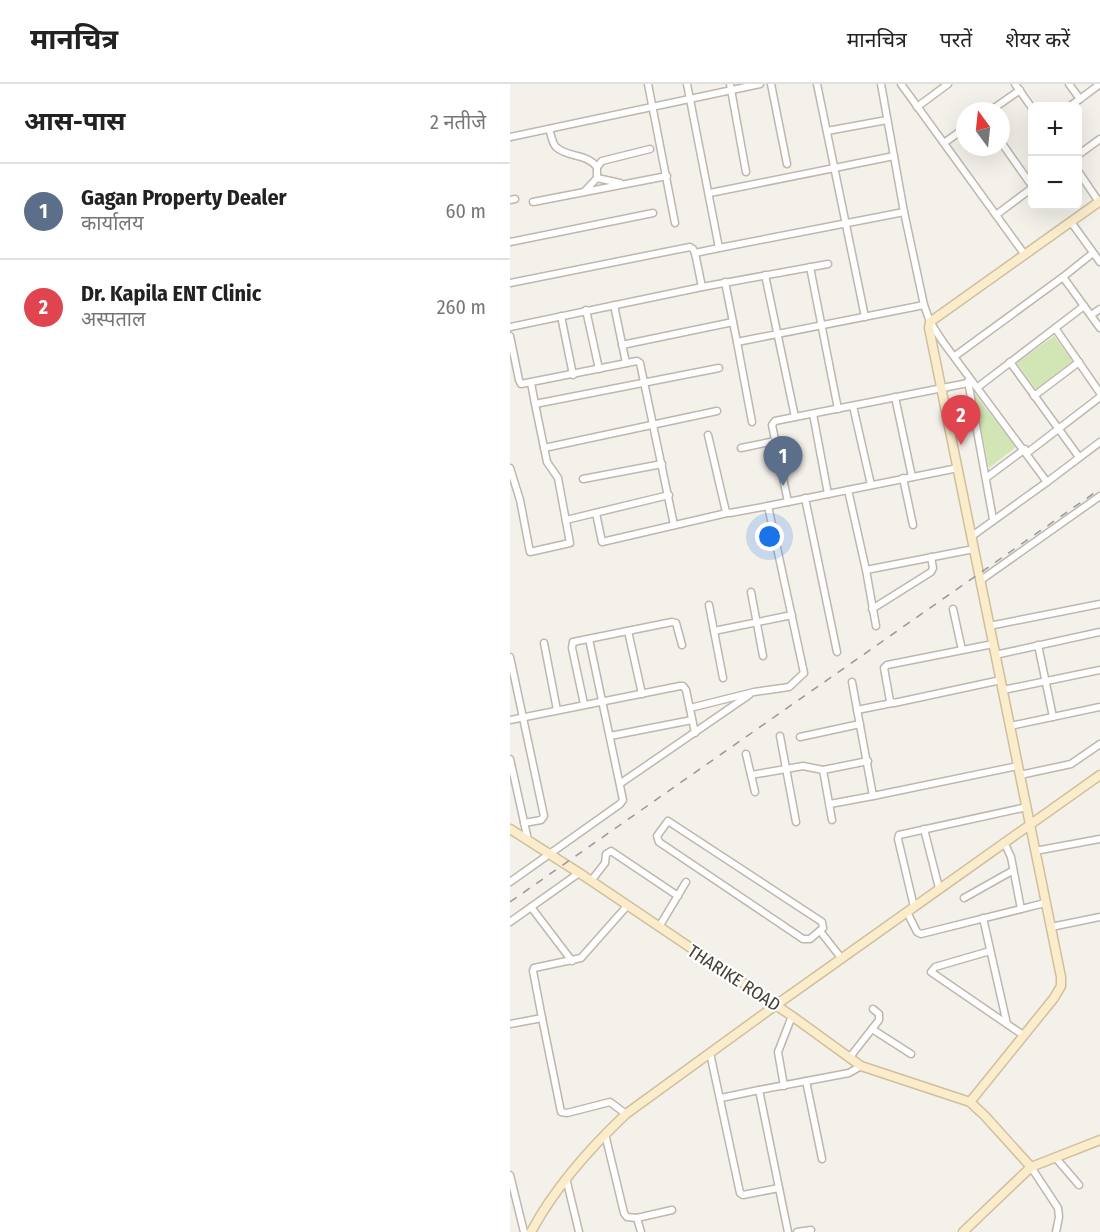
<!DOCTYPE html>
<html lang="hi">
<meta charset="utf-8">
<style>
body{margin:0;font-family:"Fira Sans Condensed","Noto Sans Devanagari",sans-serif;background:#f2f2f2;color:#222}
.controls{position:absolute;right:18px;top:18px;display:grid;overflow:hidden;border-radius:9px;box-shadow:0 6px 24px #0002}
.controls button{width:54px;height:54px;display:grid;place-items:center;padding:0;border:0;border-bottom:2px solid #e0e0e0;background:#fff;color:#222;font:30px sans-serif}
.compass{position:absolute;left:446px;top:18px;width:54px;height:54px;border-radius:50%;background:#fff;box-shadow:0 6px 24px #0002;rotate:345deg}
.you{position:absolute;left:260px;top:453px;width:21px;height:21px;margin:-15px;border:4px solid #fff;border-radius:50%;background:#1a73e8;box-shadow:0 0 0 9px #1a73e833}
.badge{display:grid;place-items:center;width:39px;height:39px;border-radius:50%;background:#eb3a29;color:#fff;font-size:20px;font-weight:700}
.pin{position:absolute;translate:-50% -50px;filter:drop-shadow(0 2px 3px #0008)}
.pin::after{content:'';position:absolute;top:32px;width:21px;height:18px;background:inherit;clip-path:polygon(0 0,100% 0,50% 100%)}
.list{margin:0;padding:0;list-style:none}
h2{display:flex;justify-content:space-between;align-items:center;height:78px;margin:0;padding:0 24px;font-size:26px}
h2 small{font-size:20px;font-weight:400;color:#767676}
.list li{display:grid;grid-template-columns:39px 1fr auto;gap:18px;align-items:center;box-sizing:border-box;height:96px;padding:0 24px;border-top:2px solid #e0e0e0}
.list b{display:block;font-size:22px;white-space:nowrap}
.list p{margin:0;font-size:20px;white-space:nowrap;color:#767676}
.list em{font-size:20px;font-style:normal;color:#767676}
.map{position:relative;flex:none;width:590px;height:1148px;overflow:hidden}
header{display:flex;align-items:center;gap:36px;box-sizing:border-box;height:84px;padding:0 30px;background:#fff;border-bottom:2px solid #e0e0e0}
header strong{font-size:28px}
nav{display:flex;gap:33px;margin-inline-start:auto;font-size:21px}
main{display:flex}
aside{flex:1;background:#fff}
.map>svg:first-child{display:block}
.green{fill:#d2e5b5}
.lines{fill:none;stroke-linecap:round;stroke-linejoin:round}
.street-casing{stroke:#bfb7ad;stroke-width:9}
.secondary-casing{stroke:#d0bf9c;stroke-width:11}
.street{stroke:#fff;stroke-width:6}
.secondary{stroke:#fbedcc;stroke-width:8}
.rail{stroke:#989898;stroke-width:1.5;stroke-dasharray:8 8;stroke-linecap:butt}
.labels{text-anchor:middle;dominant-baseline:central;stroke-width:4.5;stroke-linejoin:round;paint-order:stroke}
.street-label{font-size:18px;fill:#474038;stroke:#fff}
</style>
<header>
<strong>मानचित्र</strong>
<nav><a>मानचित्र</a><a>परतें</a><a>शेयर करें</a></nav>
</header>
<main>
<aside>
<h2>आस-पास<small>2 नतीजे</small></h2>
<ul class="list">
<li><span class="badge" style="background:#5c6f8a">1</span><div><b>Gagan Property Dealer</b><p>कार्यालय</p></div><em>60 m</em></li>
<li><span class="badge" style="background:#e0444e">2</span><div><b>Dr. Kapila ENT Clinic</b><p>अस्पताल</p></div><em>260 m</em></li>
</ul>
</aside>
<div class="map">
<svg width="590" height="1148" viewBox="0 0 590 1148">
<rect width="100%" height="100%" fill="#f4f0ea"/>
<!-- green -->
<g class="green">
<polygon points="544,252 563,277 526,305 507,279"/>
<polygon points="464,309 506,363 479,384"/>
</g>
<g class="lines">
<!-- street casing -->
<g class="street-casing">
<g id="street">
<polyline points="138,0 165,139"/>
<polyline points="177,0 209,164 394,128"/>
<polyline points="220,0 236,88"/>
<polyline points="261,0 277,80"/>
<polyline points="307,0 355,233"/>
<polyline points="371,0 394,128 414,221 420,238 433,258 537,398 590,358"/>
<polyline points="391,0 515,171"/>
<polyline points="505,0 522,24"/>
<polyline points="559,0 570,15 590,0"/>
<polyline points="560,22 570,15"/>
<polyline points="407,23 438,0"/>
<polyline points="480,27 510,6"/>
<path d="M39 45C41 50 42 59 46 63 58 74 76 69 87 83V94L74 108"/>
<polyline points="317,47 377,36"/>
<polyline points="0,53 250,0"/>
<polyline points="491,58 522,102"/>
<polyline points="434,59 455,44"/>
<polyline points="568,71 590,55"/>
<polyline points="87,83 92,77 140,65"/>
<polyline points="568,87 589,118"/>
<polyline points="87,94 110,99"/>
<polyline points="200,109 384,72"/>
<polyline points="0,116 5,115"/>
<polyline points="23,118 157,92"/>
<polyline points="486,131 522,104"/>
<polyline points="561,138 590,178"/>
<polyline points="0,158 143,129"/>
<polyline points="185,169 209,164"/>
<polyline points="583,169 553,193 590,244"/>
<polyline points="300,183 328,325"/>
<polyline points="255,191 285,333 458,299"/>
<polyline points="215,198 227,258"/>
<polyline points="0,199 180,163 183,165 185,169 192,203 318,180"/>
<polyline points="104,221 116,279"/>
<polyline points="76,226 89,285"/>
<polyline points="581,231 590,225"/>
<polyline points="51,232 63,291"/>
<polyline points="0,243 192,203"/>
<polyline points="545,244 590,309"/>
<polyline points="0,252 9,296 11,300 127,277 130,279 164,441"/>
<polyline points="112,261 223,238"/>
<polyline points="445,272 553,193"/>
<polyline points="500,278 569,373"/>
<polyline points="458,297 483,435"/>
<polyline points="21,299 25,320 209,284"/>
<polyline points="468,303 574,222"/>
<polyline points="524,312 569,278"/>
<polyline points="385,313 402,393"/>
<polyline points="343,322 361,401"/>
<polyline points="303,330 318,410"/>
<polyline points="242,338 227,258 414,221"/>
<polyline points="34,364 207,327"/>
<polyline points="231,364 265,357"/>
<polyline points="517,369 590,313"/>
<polyline points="0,384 10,416 20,468 60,459 48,394 37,378 25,320"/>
<polyline points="393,394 403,441"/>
<polyline points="476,394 515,365"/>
<polyline points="73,395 152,380"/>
<polyline points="338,406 356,486 366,542"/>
<polyline points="295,414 327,568"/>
<polyline points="278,418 262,341 265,337 285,333"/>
<polyline points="258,422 448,384"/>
<polyline points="86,429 92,458 217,429"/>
<polyline points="56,436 159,411"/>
<polyline points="462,452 537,398"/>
<polyline points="356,486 464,465"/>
<polyline points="471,496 590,412"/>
<polyline points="241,508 253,572"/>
<polyline points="199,521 213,594"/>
<polyline points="362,525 421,488 423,484 421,473"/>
<polyline points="443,525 452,566"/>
<polyline points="479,542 590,520"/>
<polyline points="118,547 132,610"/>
<polyline points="204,547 282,531"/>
<polyline points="34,559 47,626"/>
<polyline points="483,560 377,581 374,584 380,617 384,619 491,596"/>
<polyline points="528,561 543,633"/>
<polyline points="485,571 590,548"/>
<polyline points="0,573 34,732 31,736 14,739"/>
<polyline points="493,606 590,586"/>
<polyline points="74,620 62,564 63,558 162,538 166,539 172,561"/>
<polyline points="180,624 244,608 279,603 294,589 258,422 220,429 216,428 198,351"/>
<polyline points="347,626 382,619"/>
<polyline points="0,636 170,602 173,602 176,606 185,649"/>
<polyline points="500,642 590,623"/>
<polyline points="100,652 182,636"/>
<polyline points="270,652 286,738"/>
<polyline points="290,653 350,640"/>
<polyline points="236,670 245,708"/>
<polyline points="0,675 18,756"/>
<polyline points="241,691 293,682 313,686"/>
<polyline points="510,691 561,680 590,660"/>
<polyline points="111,699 239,611"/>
<polyline points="363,712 508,682"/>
<polyline points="320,720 363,712 342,598"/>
<polyline points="322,736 313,686 358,677"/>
<polygon points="158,737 312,838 313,844 300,855 293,855 149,758 147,752"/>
<polyline points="414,745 429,804"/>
<polyline points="494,758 501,773 511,825"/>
<polyline points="525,767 590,755"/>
<polyline points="81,797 95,779 96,770 101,767 168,812"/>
<polyline points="0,798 110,720 113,716 79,555"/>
<polyline points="454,814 502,787"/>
<polyline points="21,823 62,877"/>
<polyline points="404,823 388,755 389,751 517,723"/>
<polyline points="397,828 407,848 411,850 535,819"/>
<polyline points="473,834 497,940"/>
<polyline points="0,838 69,789"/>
<polyline points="149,843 176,798"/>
<polyline points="541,843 590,833"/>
<polyline points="310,847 332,875"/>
<polyline points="480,867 425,883 421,888 513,951"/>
<polyline points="32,934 51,1028 57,1029 100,1018 116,1030"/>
<polyline points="0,940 32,934 23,887 24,884 71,874 117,822"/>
<polyline points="362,945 401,970"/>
<polyline points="200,969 230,1109 233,1111 269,1104 249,1006 211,1014"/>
<polyline points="340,973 369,936 369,930 363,925"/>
<polyline points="296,997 312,1075"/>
<polyline points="274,1002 268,968 282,932"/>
<polyline points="249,1006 339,989 351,982"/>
<polyline points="95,1050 114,1129 117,1133 127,1134 131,1148"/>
<polyline points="545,1073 569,1101"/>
<polyline points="521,1083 548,1124 549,1133 546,1148"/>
<polyline points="0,1091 14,1148"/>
<polyline points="56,1094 69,1148"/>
<polyline points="269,1104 278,1148"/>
<polyline points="127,1134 162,1126"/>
<polyline points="287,1148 301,1146"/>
</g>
</g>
<!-- secondary casing -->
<g class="secondary-casing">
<g id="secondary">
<polyline points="0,745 74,792 282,932 351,982 460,1018"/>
<polyline points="521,1083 475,1032 460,1018 544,914 551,902 551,893 419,244 420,238 590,117"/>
<path d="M21 1148C45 1103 79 1065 116 1030L266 921 590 691"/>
<polyline points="453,1148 521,1083 590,1056"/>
</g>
</g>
<!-- street -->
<use href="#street" class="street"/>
<!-- secondary -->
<use href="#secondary" class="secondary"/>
<!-- rail -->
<polyline class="rail" points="0,818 590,405"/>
</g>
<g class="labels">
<!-- street labels -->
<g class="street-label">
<text transform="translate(224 894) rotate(33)">THARIKE ROAD</text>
</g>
</g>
</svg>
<div class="controls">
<button>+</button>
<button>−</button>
</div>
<svg class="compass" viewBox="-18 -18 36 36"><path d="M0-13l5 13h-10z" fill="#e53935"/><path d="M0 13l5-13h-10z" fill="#767676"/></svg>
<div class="you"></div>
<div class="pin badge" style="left:273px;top:402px;background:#5c6f8a">1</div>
<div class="pin badge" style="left:451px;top:361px;background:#e0444e">2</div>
</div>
</main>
